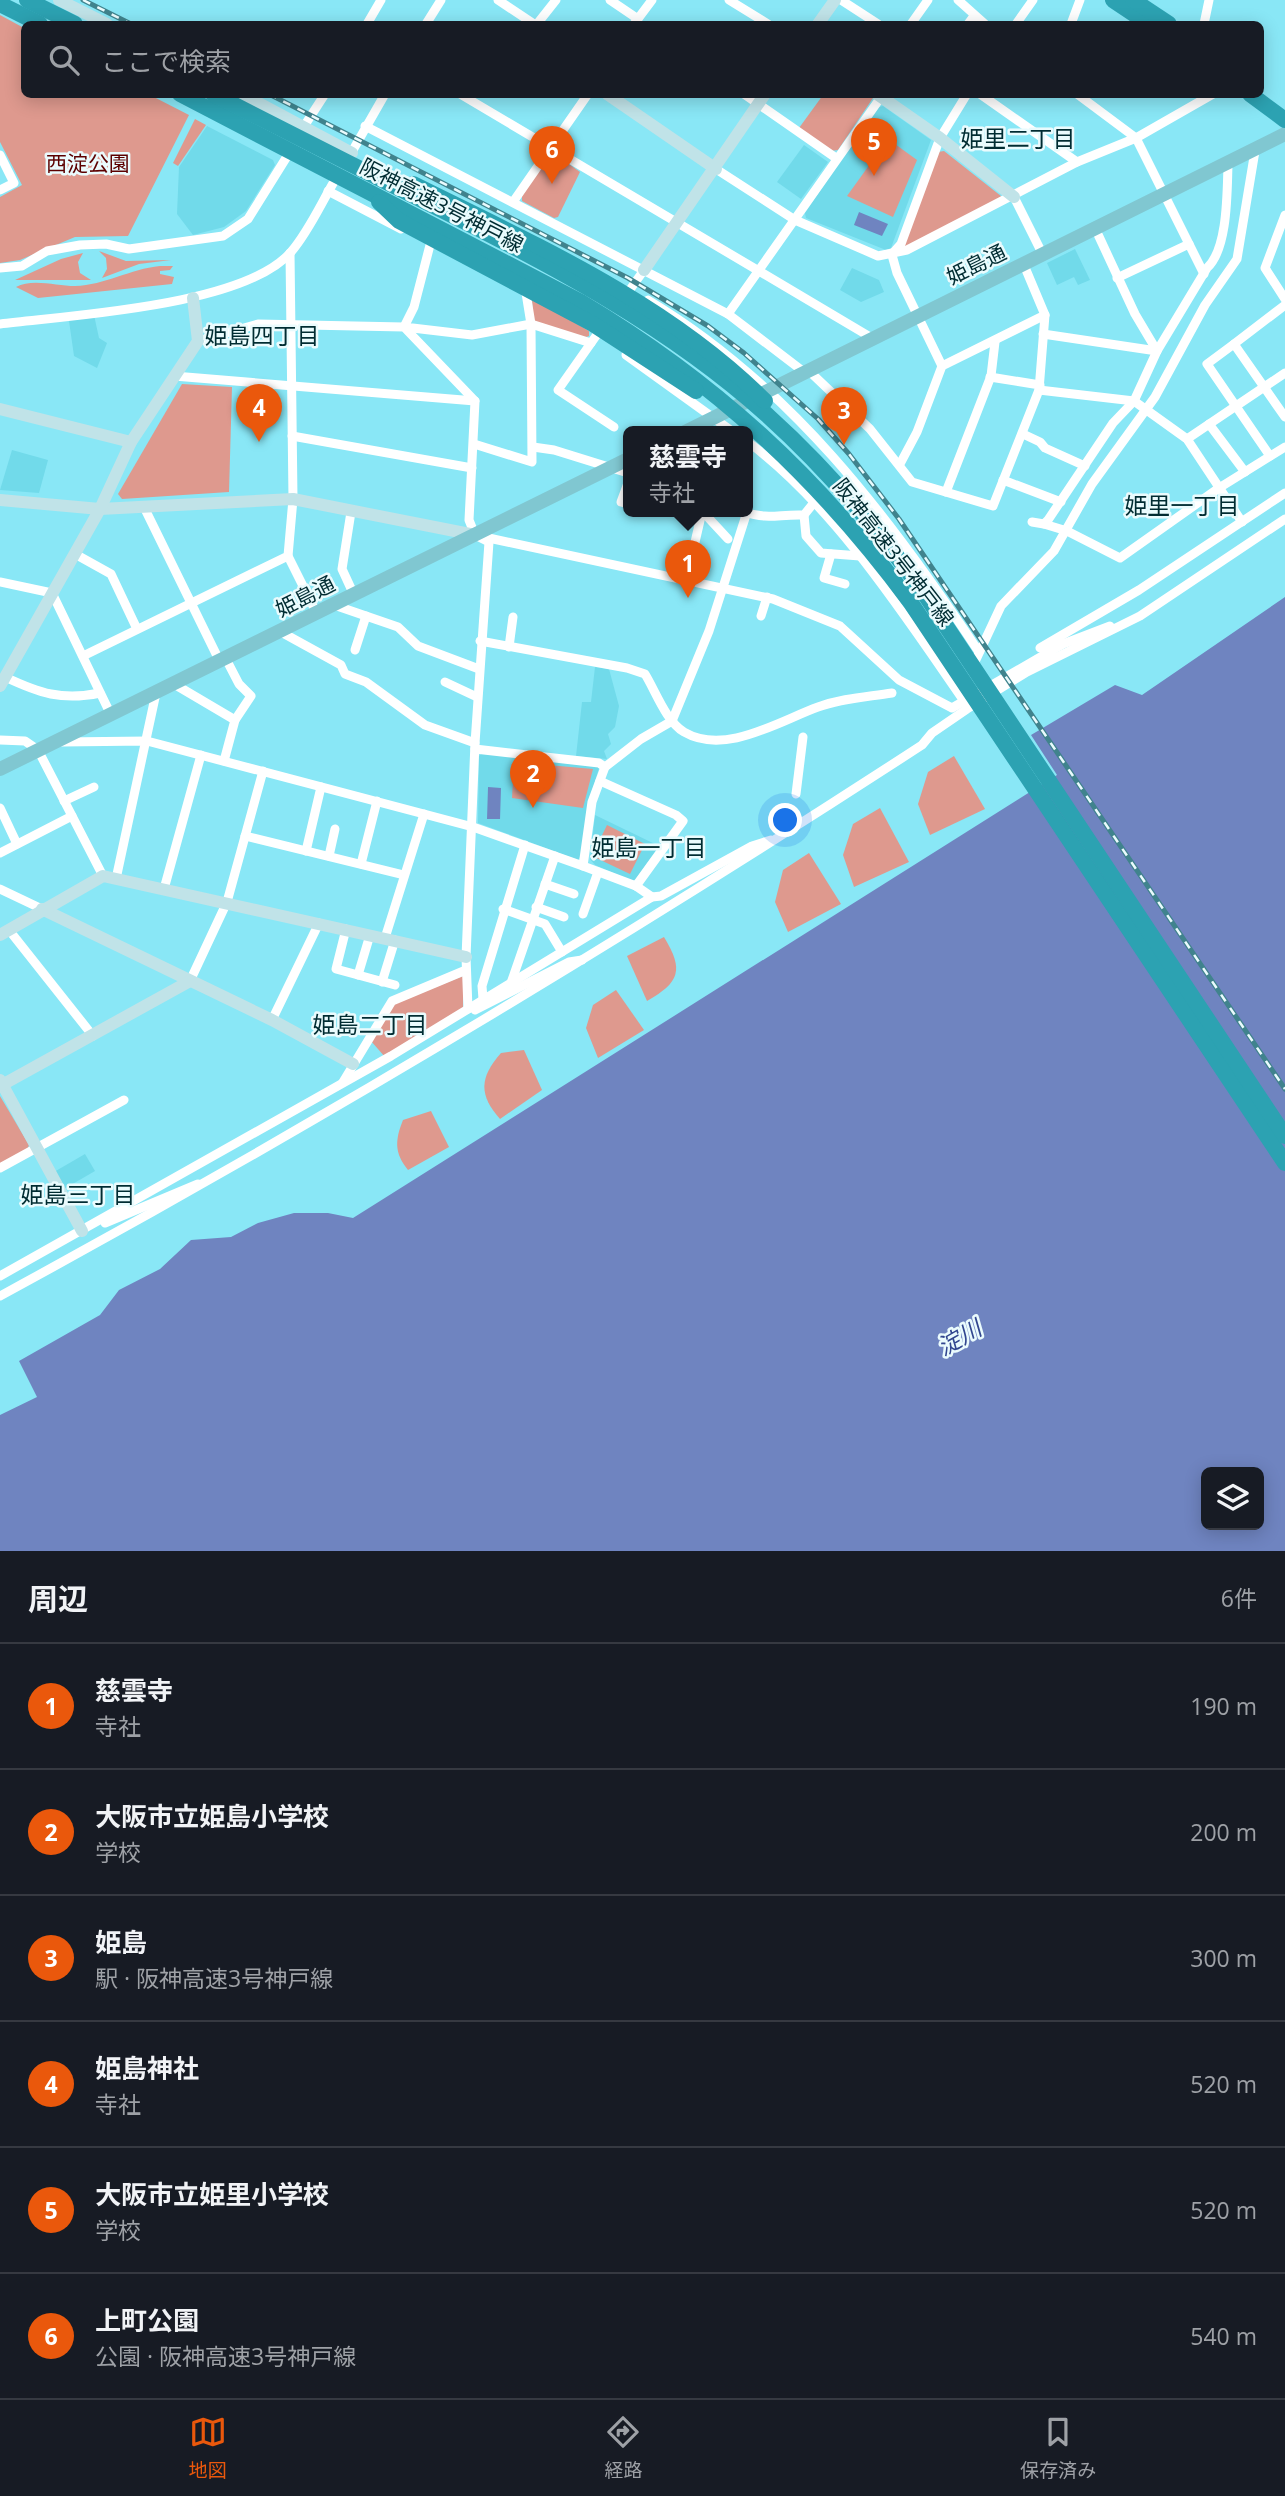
<!DOCTYPE html>
<html lang="ja">
<meta charset="utf-8">
<style>
body{margin:0;font-family:"Open Sans","Noto Sans JP",sans-serif;background:#20242c;color:#f1f3f6}
.controls{position:absolute;right:21px;bottom:21px;display:grid;overflow:hidden;border-radius:10px;box-shadow:0 4px 18px #0003}
.controls button{width:63px;height:63px;display:grid;place-items:center;padding:0;border:0;border-bottom:2px solid #363941;background:#171b24;color:#f1f3f6;font:35px sans-serif}
.you{position:absolute;left:786px;top:821px;width:24px;height:24px;margin:-18px;border:5px solid #fff;border-radius:50%;background:#1a73e8;box-shadow:0 0 0 10px #1a73e833}
.badge{display:grid;place-items:center;width:46px;height:46px;border-radius:50%;background:#ea580c;color:#fff;font-size:23px;font-weight:700}
.pin{position:absolute;translate:-50% -58px;filter:drop-shadow(0 2px 4px #0008)}
.pin::after{content:'';position:absolute;top:37px;width:24px;height:21px;background:inherit;clip-path:polygon(0 0,100% 0,50% 100%)}
.popup{position:absolute;left:623px;top:426px;width:130px;height:91px;box-sizing:border-box;display:grid;place-content:center;border-radius:10px;background:#171b24;filter:drop-shadow(0 2px 5px #0005);font-size:23px;white-space:nowrap;color:#9ea1a6}
.popup b{font-size:26px;color:#f1f3f6}
.popup::after{content:'';position:absolute;left:50%;top:100%;margin-left:-14px;border:14px solid transparent;border-top-color:#171b24}
.list{margin:0;padding:0;list-style:none}
h2{display:flex;justify-content:space-between;align-items:center;height:91px;margin:0;padding:0 28px;font-size:30px}
h2 small{font-size:23px;font-weight:400;color:#9ea1a6}
.list li{display:grid;grid-template-columns:46px 1fr auto;gap:21px;align-items:center;box-sizing:border-box;height:126px;padding:0 28px;border-top:2px solid #363941}
.list b{display:block;font-size:26px;white-space:nowrap}
.list p{margin:0;font-size:23px;white-space:nowrap;color:#9ea1a6}
.list em{font-size:23px;font-style:normal;color:#9ea1a6}
.icon{flex:none;width:38px;height:38px;fill:none;stroke:currentColor;stroke-width:2;stroke-linecap:round;stroke-linejoin:round}
.map{position:relative;flex:none;width:1285px;height:1551px;overflow:hidden}
.search{position:absolute;background:#171b24;box-shadow:0 4px 18px #0003;left:21px;right:21px;top:21px;height:77px;display:flex;align-items:center;gap:18px;box-sizing:border-box;padding:0 24px;border-radius:10px;color:#9ea1a6;font-size:26px}
.sheet{height:847px;background:#171b24}
nav{display:flex;justify-content:space-around;align-items:center;box-sizing:border-box;height:98px;border-top:2px solid #363941;background:#171b24;font-size:19px;color:#9ea1a6}
nav a{display:grid;justify-items:center;gap:4px}
nav .on{color:#ea580c}
.map>svg:first-child{display:block}
.built{fill:#71daea}
.green{fill:#de998e}
.water{fill:#6f84c0;fill-rule:evenodd}
.lines{fill:none;stroke-linecap:round;stroke-linejoin:round}
.street{stroke:#fff;stroke-width:9}
.secondary{stroke:#c0e3e8;stroke-width:12}
.primary{stroke:#80c7d1;stroke-width:14}
.highway{stroke:#2ca2b2;stroke-width:16}
.rail-casing{stroke:#40838d;stroke-width:5}
.rail{stroke:#eafbfd;stroke-width:2.5;stroke-dasharray:8;stroke-linecap:butt}
.labels{text-anchor:middle;dominant-baseline:central;stroke-width:5;stroke-linejoin:round;paint-order:stroke}
.park-label{font-size:21px;fill:#5c0000;stroke:#eafbfd}
.street-label{font-size:21px;fill:#002c32;stroke:#eafbfd}
.neighbourhood-label{font-size:23px;fill:#002c32;stroke:#eafbfd}
.water-label{font-size:23px;font-style:italic;fill:#31468f;stroke:#eafbfd}
</style>
<div class="map">
<svg width="1285" height="1551" viewBox="0 0 1285 1551">
<rect width="100%" height="100%" fill="#89e7f6"/>
<!-- built -->
<g class="built">
<polygon points="883,106 931,140 891,248 886,250 806,218 805,213 876,108"/>
<polygon points="207,126 273,160 275,165 246,211 224,227 193,235 177,214 179,167"/>
<polygon points="804,145 828,162 801,199 777,182"/>
<polygon points="1075,249 1090,280 1078,285 1074,277 1057,285 1047,263"/>
<polygon points="852,268 879,280 884,292 861,302 840,290"/>
<polygon points="94,315 99,338 107,343 97,368 74,356 69,321 71,318"/>
<polygon points="12,450 48,460 39,493 0,490"/>
<polygon points="595,667 609,669 619,706 615,727 608,734 611,744 604,751 607,759 576,756 582,702 591,702"/>
<polygon points="483,752 597,765 599,768 589,801 581,856 578,860 478,823 479,756"/>
<polygon points="595,815 659,846 636,879 632,881 595,865 590,859"/>
<polygon points="85,1154 95,1171 64,1189 54,1172"/>
</g>
<!-- green -->
<g class="green">
<polygon points="0,15 24,28 24,94 150,95 189,115 128,236 75,237 20,260 0,263 0,197 22,185 0,142"/>
<polygon points="823,95 868,95 873,98 838,150 830,151 799,128"/>
<polygon points="195,119 206,125 178,166 173,163"/>
<polygon points="888,139 917,160 893,217 847,196"/>
<polygon points="944,151 1001,196 1000,200 905,247 902,245 938,152"/>
<polygon points="555,154 580,172 558,217 554,218 522,201 522,196 548,156"/>
<polygon points="99,251 126,261 171,260 139,264 102,278 107,269 106,258"/>
<polygon points="83,253 78,262 80,273 91,280 15,280 61,259"/>
<path d="M160 266H173L170 270 160 271V274L174 277 172 284 38 298 16 287C32 278 57 286 75 286 105 285 130 269 160 266Z"/>
<polygon points="532,298 589,331 589,336 583,338 533,321"/>
<polygon points="182,384 232,387 229,492 122,499 118,494"/>
<polygon points="954,756 985,809 930,835 918,804 928,772"/>
<polygon points="514,762 593,769 583,808 512,798"/>
<polygon points="880,808 909,862 854,887 843,855 853,824"/>
<polygon points="607,825 645,844 630,874 592,856"/>
<polygon points="809,853 841,904 788,932 775,902 783,870"/>
<path d="M664 937C684 970 680 982 647 1001L627 956Z"/>
<polygon points="463,976 463,1010 385,1057 371,1041 394,1004"/>
<polygon points="616,990 644,1030 598,1058 586,1028 593,1005"/>
<path d="M524 1050 542 1090 500 1119C478 1094 480 1077 501 1053Z"/>
<polygon points="0,1096 29,1145 27,1150 0,1165"/>
<path d="M431 1111 449 1147 408 1170C394 1153 395 1140 403 1120Z"/>
</g>
<!-- water -->
<g class="water">
<polygon points="859,212 888,224 882,236 854,225"/>
<path d="M1285 597V1551H0V1415L37 1397 19 1361 100 1315 119 1290 160 1269 191 1240 231 1237 258 1223 294 1213H328L353 1218 1057 775 1031 735 1115 685 1142 695ZM1206 1472H1259V1525H1206Z"/>
<polygon points="488,787 501,788 500,819 487,819"/>
</g>
<g class="lines">
<!-- street -->
<g class="street">
<polyline points="498,0 534,24"/>
<polyline points="610,0 638,19"/>
<polyline points="729,0 768,24"/>
<polyline points="841,0 878,24"/>
<polyline points="958,0 985,24"/>
<polyline points="367,24 381,0"/>
<polyline points="426,24 441,0"/>
<polyline points="537,24 556,0"/>
<polyline points="634,24 652,0"/>
<polyline points="911,24 928,0"/>
<polyline points="968,24 974,16"/>
<polyline points="1016,24 1033,0"/>
<polyline points="1071,24 1080,0"/>
<polyline points="1204,24 1209,0"/>
<polyline points="460,94 872,338"/>
<polyline points="744,94 836,158"/>
<polyline points="980,94 1077,162"/>
<polyline points="1077,94 1136,138 1204,274"/>
<polyline points="365,126 728,314 804,372"/>
<polyline points="301,131 325,94"/>
<polyline points="0,155 14,183 0,190"/>
<polyline points="349,157 385,94"/>
<polyline points="716,169 795,220 878,256 907,250 1077,162 1136,138 1213,94"/>
<polyline points="328,191 401,229"/>
<polyline points="1014,197 1043,255"/>
<polyline points="513,202 588,94"/>
<polyline points="1285,215 1265,268 1285,299"/>
<polyline points="1095,228 1135,314 1157,351"/>
<polyline points="430,245 414,307 404,327 472,335 531,324 591,343"/>
<polyline points="893,253 901,244 940,138 967,94"/>
<polyline points="892,255 897,273 942,366"/>
<polyline points="0,268 22,266 47,251 80,245 106,244 129,249 223,236 248,219 291,150"/>
<polyline points="1117,278 1189,244"/>
<polyline points="624,298 644,270"/>
<path d="M648 300C790 385 889 516 979 652"/>
<polyline points="1285,305 1234,344 1285,417"/>
<polyline points="728,314 881,97"/>
<path d="M0 324C72 315 244 306 291 252 310 230 323 199 338 175"/>
<polyline points="603,326 558,390 614,427"/>
<polyline points="1043,334 1157,351"/>
<polyline points="198,341 258,324 404,327 475,401 469,520 475,535 489,542 475,743 466,957 468,1009"/>
<polyline points="1234,344 1207,364 1270,456"/>
<polyline points="626,355 733,432"/>
<polyline points="808,370 870,429 912,482 993,506 1039,390 1045,315"/>
<polyline points="174,376 475,401"/>
<polyline points="990,377 1040,385"/>
<polyline points="1039,390 1134,401 1187,439 1242,522"/>
<polyline points="1209,424 1245,472"/>
<polyline points="1023,434 1040,442 1045,448 1085,466"/>
<polyline points="292,436 472,468"/>
<polyline points="1187,439 1285,373"/>
<path d="M748 442C834 506 903 613 964 701"/>
<polyline points="474,444 532,462 531,324 526,293"/>
<polyline points="533,447 554,450 628,473"/>
<polyline points="900,464 917,432 942,366 1045,315 1024,265"/>
<polyline points="748,468 748,455"/>
<polyline points="1003,480 1061,502"/>
<polyline points="628,483 621,502 628,504"/>
<polyline points="946,492 991,376 995,342"/>
<polyline points="144,507 220,662"/>
<polyline points="351,512 342,569 354,595"/>
<polyline points="703,512 728,539"/>
<path d="M743 512C771 520 777 514 804 515L816 500"/>
<polyline points="804,515 806,536 821,553 860,556"/>
<path d="M1032 522 1044 524 1048 520 1113 423 1134 401 1157 351 1207 268C1228 249 1227 192 1228 165"/>
<polyline points="1044,524 1067,531 1120,558 1219,488 1285,447"/>
<polyline points="484,537 773,599 840,626 899,680 952,708 1063,644 1110,626"/>
<polyline points="75,554 111,574 137,629"/>
<polyline points="831,554 824,578 845,584"/>
<polyline points="692,555 702,512"/>
<polyline points="288,556 317,614"/>
<polyline points="0,582 52,593 111,715"/>
<polyline points="334,605 398,627 418,646 479,669"/>
<polyline points="761,616 767,597"/>
<polyline points="281,632 341,665 345,674 366,682 425,725 475,743"/>
<path d="M480 641 627 668 645 674C656 692 666 721 684 732 725 756 779 721 818 707 843 698 867 697 892 693"/>
<polyline points="509,647 513,617"/>
<polyline points="1040,648 1139,590 1285,493"/>
<polyline points="355,650 366,616"/>
<polyline points="83,656 288,556 293,499 290,253"/>
<polyline points="226,659 239,684 251,696 235,720"/>
<polyline points="972,668 1001,606 1054,551 1092,484 1155,397 1205,305 1237,259 1255,151"/>
<path d="M5 677C39 693 62 701 100 693"/>
<polyline points="445,682 477,697"/>
<polyline points="174,684 235,720 224,761"/>
<polyline points="0,740 25,741 38,750 103,876"/>
<polyline points="62,742 147,741 424,814 473,827 583,866 636,886 652,897"/>
<polyline points="475,749 599,763 605,767"/>
<polyline points="600,781 676,815 683,821 636,886"/>
<polyline points="796,794 803,737"/>
<polyline points="64,801 94,787"/>
<polyline points="0,808 17,844"/>
<polyline points="245,836 404,875"/>
<polyline points="306,851 321,787"/>
<polyline points="0,853 72,816"/>
<polyline points="329,856 335,829"/>
<polyline points="361,864 377,801"/>
<polyline points="583,866 592,802 605,767 641,739 672,721 709,631 747,512"/>
<polyline points="116,879 156,693"/>
<polyline points="545,884 574,894"/>
<polyline points="0,889 42,909"/>
<polyline points="164,889 201,755"/>
<polyline points="536,907 564,917"/>
<polyline points="503,909 545,924 562,952"/>
<polyline points="583,914 598,872"/>
<polyline points="346,929 336,969 395,985"/>
<polyline points="9,930 93,1036"/>
<polyline points="385,938 424,814"/>
<polyline points="358,975 370,935"/>
<polyline points="190,981 227,902 263,771"/>
<polyline points="382,982 395,940"/>
<polyline points="511,983 555,856"/>
<polyline points="483,999 482,986 525,845"/>
<polyline points="475,1010 569,962 582,960"/>
<polyline points="272,1020 319,923"/>
<polyline points="343,1082 392,1001 466,970"/>
<polyline points="0,1168 124,1100"/>
<polyline points="105,1223 198,1184"/>
<polyline points="0,1276 391,1056 652,897 661,896 752,846 771,840"/>
<path d="M0 1296C315 1125 621 941 922 745L932 733 967 709 1027 672 1140 616 1285 519"/>
</g>
<!-- secondary -->
<g class="secondary">
<polyline points="59,0 107,24"/>
<polyline points="818,24 835,0"/>
<polyline points="242,94 352,153"/>
<polyline points="607,94 716,169"/>
<polyline points="877,94 940,138 1014,197"/>
<polyline points="644,270 765,94"/>
<polyline points="0,409 131,442"/>
<polyline points="0,500 100,509 293,499 475,535"/>
<polyline points="0,686 100,509 131,442 198,341 193,298"/>
<polyline points="42,909 272,1020 353,1064"/>
<polyline points="0,935 103,876 466,957"/>
<polyline points="0,1080 82,1231"/>
<polyline points="0,1086 190,981"/>
</g>
<!-- primary -->
<g class="primary">
<polyline points="685,432 1285,134"/>
<polyline points="0,769 628,459"/>
</g>
<!-- highway -->
<g class="highway">
<polyline points="27,0 75,24"/>
<polyline points="1113,0 1149,24"/>
<polyline points="1133,0 1169,24"/>
<polyline points="0,4 40,24"/>
<path d="M180 94 581 302C715 382 818 477 911 603L1285 1163"/>
<path d="M213 94C289 133 364 171 440 209 555 267 669 327 766 414 826 468 879 530 926 596L1285 1136"/>
<polyline points="1250,94 1285,120"/>
<path d="M413 184C536 245 667 303 765 401"/>
<polyline points="379,202 399,221 593,324 696,391"/>
</g>
<!-- rail casing -->
<g class="rail-casing">
<g id="rail">
<polyline points="83,0 131,24"/>
<polyline points="269,94 628,278 708,326 744,353 818,419 849,454 899,519 1285,1089"/>
</g>
</g>
<!-- rail -->
<use href="#rail" class="rail"/>
</g>
<g class="labels">
<!-- park labels -->
<g class="park-label">
<text x="88" y="163">西淀公園</text>
</g>
<!-- street labels -->
<g class="street-label">
<text transform="translate(442 205) rotate(27)">阪神高速3号神戸線</text>
<text transform="translate(976 264) rotate(-26)">姫島通</text>
<text transform="translate(894 552) rotate(52)">阪神高速3号神戸線</text>
<text transform="translate(305 596) rotate(-27)">姫島通</text>
</g>
<!-- neighbourhood labels -->
<g class="neighbourhood-label">
<text x="1018" y="138">姫里二丁目</text>
<text x="262" y="335">姫島四丁目</text>
<text x="1182" y="505">姫里一丁目</text>
<text x="649" y="847">姫島一丁目</text>
<text x="370" y="1024">姫島二丁目</text>
<text x="78" y="1194">姫島三丁目</text>
</g>
<!-- water labels -->
<g class="water-label">
<text transform="translate(959 1337) rotate(-30)">淀川</text>
</g>
</g>
</svg>
<div class="controls">
<button><svg class="icon" aria-label="layers" viewBox="0 0 24 24"><path d="M12 4l9 5-9 5-9-5zM3 14l9 5 9-5"/></svg></button>
</div>
<div class="you"></div>
<div class="pin badge" style="left:688px;top:598px">1</div>
<div class="popup"><b>慈雲寺</b>寺社</div>
<div class="pin badge" style="left:533px;top:808px">2</div>
<div class="pin badge" style="left:844px;top:445px">3</div>
<div class="pin badge" style="left:259px;top:442px">4</div>
<div class="pin badge" style="left:874px;top:176px">5</div>
<div class="pin badge" style="left:552px;top:184px">6</div>
<div class="search"><svg class="icon" aria-label="search" viewBox="0 0 24 24"><circle cx="10" cy="10" r="6"/><path d="M15 15l6 6"/></svg>ここで検索</div>
</div>
<section class="sheet">
<h2>周辺<small>6件</small></h2>
<ul class="list">
<li><span class="badge">1</span><div><b>慈雲寺</b><p>寺社</p></div><em>190 m</em></li>
<li><span class="badge">2</span><div><b>大阪市立姫島小学校</b><p>学校</p></div><em>200 m</em></li>
<li><span class="badge">3</span><div><b>姫島</b><p>駅 · 阪神高速3号神戸線</p></div><em>300 m</em></li>
<li><span class="badge">4</span><div><b>姫島神社</b><p>寺社</p></div><em>520 m</em></li>
<li><span class="badge">5</span><div><b>大阪市立姫里小学校</b><p>学校</p></div><em>520 m</em></li>
<li><span class="badge">6</span><div><b>上町公園</b><p>公園 · 阪神高速3号神戸線</p></div><em>540 m</em></li>
</ul>
</section>
<nav>
<a class="on"><svg class="icon" aria-label="map" viewBox="0 0 24 24"><path d="M3 6l6-2 6 2 6-2v14l-6 2-6-2-6 2zM9 4v14M15 6v14"/></svg>地図</a>
<a><svg class="icon" aria-label="directions" viewBox="0 0 24 24"><path d="M12 3l9 9-9 9-9-9zM9 14v-3h6M13 9l2 2-2 2"/></svg>経路</a>
<a><svg class="icon" aria-label="saved" viewBox="0 0 24 24"><path d="M7 4h10v16l-5-4-5 4z"/></svg>保存済み</a>
</nav>
